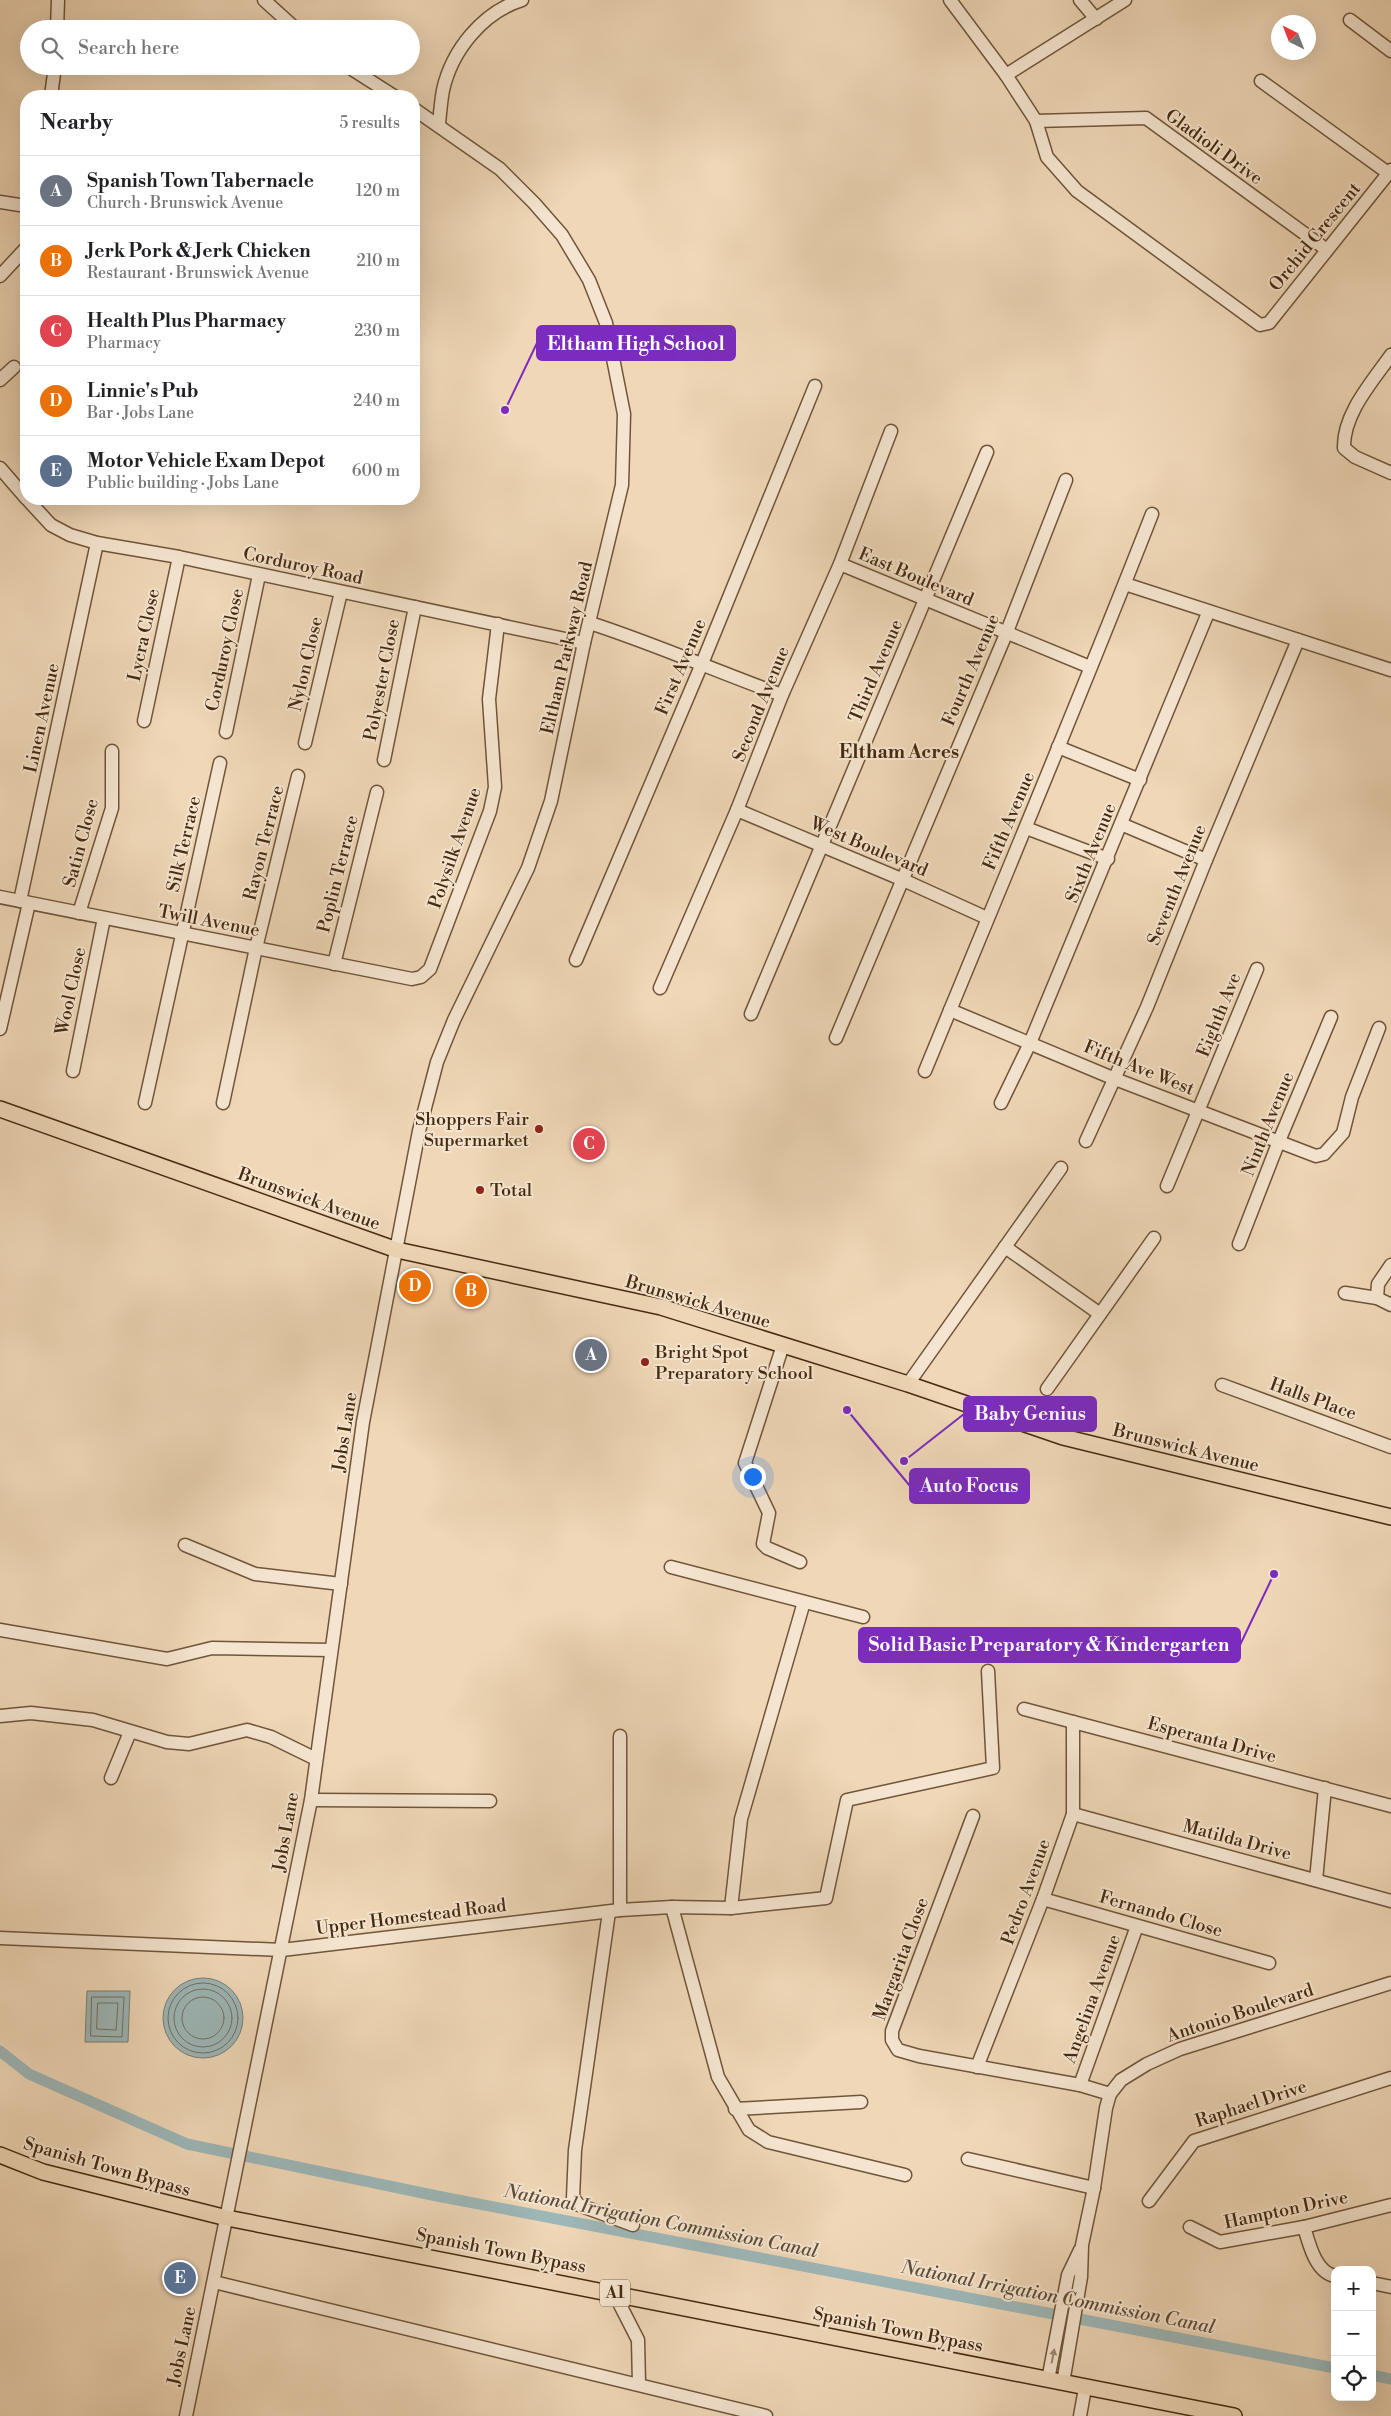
<!DOCTYPE html>
<meta charset="utf-8">
<style>
body{margin:0;font-family:"Libre Bodoni",serif;background:#f2f2f2;color:#202124}
.controls{position:absolute;right:15px;bottom:15px;display:grid;overflow:hidden;border-radius:10px;box-shadow:0 5px 20px #0002}
.controls button{width:45px;height:45px;display:grid;place-items:center;padding:0;border:0;border-bottom:1px solid #e0e0e0;background:#fff;color:#202124;font:25px sans-serif}
.compass{position:absolute;left:1271px;top:15px;width:45px;height:45px;border-radius:50%;background:#fff;box-shadow:0 5px 20px #0002;rotate:318deg}
.you{position:absolute;left:752px;top:1476px;width:18px;height:18px;margin:-12px;border:4px solid #fff;border-radius:50%;background:#1a73e8;box-shadow:0 0 0 8px #1a73e833}
.badge{display:grid;place-items:center;width:32px;height:32px;border-radius:50%;background:#8f2418;color:#fff;font-size:16px;font-weight:700}
.pin{position:absolute;translate:-50% -50%;border:2px solid #fff;box-shadow:0 1px 5px #0006}
.list{margin:0;padding:0;list-style:none}
h2{display:flex;justify-content:space-between;align-items:center;height:65px;margin:0;padding:0 20px;font-size:21px}
h2 small{font-size:16px;font-weight:400;color:#757577}
.list li{display:grid;grid-template-columns:32px 1fr auto;gap:15px;align-items:center;box-sizing:border-box;height:70px;padding:0 20px;border-top:1px solid #e0e0e0}
.list b{display:block;font-size:19px;white-space:nowrap}
.list p{margin:0;font-size:16px;white-space:nowrap;color:#757577}
.list em{font-size:16px;font-style:normal;color:#757577}
.icon{flex:none;width:28px;height:28px;fill:none;stroke:currentColor;stroke-width:2;stroke-linecap:round;stroke-linejoin:round}
.map{position:relative;flex:none;width:1391px;height:2416px;overflow:hidden}
.search{position:absolute;background:#fff;box-shadow:0 5px 20px #0002;left:20px;top:20px;width:400px;height:55px;display:flex;align-items:center;gap:12px;box-sizing:border-box;padding:0 18px;border-radius:28px;color:#757577;font-size:19px}
.panel{position:absolute;background:#fff;box-shadow:0 5px 20px #0002;left:20px;top:90px;width:400px;height:415px;border-radius:20px}
.map>svg:first-child{display:block}
.water{fill:#9db7b8;stroke:#7a7f75}
.lines{fill:none;stroke-linecap:round;stroke-linejoin:round}
.shore{stroke:#727064;stroke-width:1}
.canal{stroke:#9db7b8;stroke-width:11}
.minor-casing{stroke:#70553a;stroke-width:15}
.major-casing{stroke:#462a10;stroke-width:18}
.minor{stroke:#f5e5d0;stroke-width:12}
.major{stroke:#efd7b7;stroke-width:15}
.oneway{fill:#9e8870}
.poi-dot{fill:#8f2418;stroke:#f5e5d0;stroke-width:2}
.labels{text-anchor:middle;dominant-baseline:central;stroke-width:4;stroke-linejoin:round;paint-order:stroke}
.shield{fill:#f5e5d0;stroke:#7a624a;stroke-width:1}
.shield-label{font-size:16px;font-weight:bold;fill:#462a10}
.street-label{font-size:18px;fill:#462a10;stroke:#f5e5d0}
.poi-label{font-size:18px;fill:#462a10;stroke:#f5e5d0;text-anchor:start}
.neighbourhood-label{font-size:19px;font-weight:bold;fill:#462a10;stroke:#f5e5d0}
.water-label{font-size:19px;font-style:italic;fill:#5c4d3a;stroke:#f5e5d0}
.leader{fill:none;stroke:#7b2cbf;stroke-width:2}
.callout-dot{fill:#7b2cbf;stroke:#f5e5d0;stroke-width:2}
.callout{fill:#7b2cbf;stroke:#7b2cbf;stroke-width:2}
.callout-label{font-size:19px;text-anchor:middle;font-weight:bold;fill:#fff}
</style>
<div class="map">
<svg width="1391" height="2416" viewBox="0 0 1391 2416">
<rect width="100%" height="100%" fill="#efd7b7"/>
<filter id="stains"><feTurbulence type="fractalNoise" baseFrequency=".004" numOctaves="4"/><feColorMatrix values="0 0 0 0 .2 0 0 0 0 .09 0 0 0 0 .02 0 0 0 .5 -.17"/></filter>
<radialGradient id="worn" r=".72"><stop offset=".6" stop-color="#630" stop-opacity="0"/><stop offset="1" stop-color="#630" stop-opacity=".3"/></radialGradient>
<!-- water -->
<g class="water">
<circle cx="203" cy="2018" r="40"/>
<polygon points="87,1991 130,1991 128,2042 85,2042"/>
</g>
<g class="lines">
<!-- shore -->
<g class="shore">
<circle cx="203" cy="2018" r="35"/>
<circle cx="203" cy="2018" r="29"/>
<circle cx="203" cy="2018" r="21"/>
<polygon points="92,1997 124,1997 122,2037 91,2036"/>
<polygon points="98,2003 118,2003 116,2030 97,2029"/>
</g>
<!-- canal -->
<g class="canal">
<polyline points="0,2051 29,2074 187,2144 437,2196 1335,2368"/>
<polyline points="1372,2375 1391,2379"/>
</g>
<!-- minor casing -->
<g class="minor-casing">
<g id="minor">
<polyline points="264,0 296,29"/>
<polyline points="950,0 1006,75 1036,121 1047,157 1077,191 1260,325 1269,323 1391,170"/>
<polyline points="1080,0 1096,19"/>
<polyline points="1350,20 1391,51"/>
<polyline points="57,29 58,0"/>
<polyline points="347,66 394,96"/>
<polyline points="1006,75 1125,0"/>
<polyline points="1261,81 1388,173"/>
<polyline points="51,96 55,66"/>
<polyline points="1036,121 1146,118 1327,250"/>
<path d="M439 124C440 113 441 101 443 90 452 50 483 12 522 0"/>
<polyline points="0,202 26,206"/>
<polyline points="0,276 26,248"/>
<path d="M1391 355C1372 382 1343 414 1344 448L1355 457 1391 473"/>
<polyline points="0,380 14,367"/>
<polyline points="0,468 26,498"/>
<polyline points="27,499 51,525 70,535 97,543 179,557 584,643"/>
<polyline points="840,564 1090,667"/>
<polyline points="1125,584 1391,670"/>
<path d="M590 623C655 644 718 672 782 695"/>
<polyline points="144,721 179,557"/>
<polyline points="226,732 259,575"/>
<polyline points="305,743 341,592"/>
<polyline points="1058,747 1140,780"/>
<polyline points="384,760 415,607"/>
<polyline points="737,810 901,879 987,918"/>
<polyline points="1121,824 1206,860"/>
<polyline points="1026,828 1108,859"/>
<polyline points="0,897 412,979 421,977 430,969 490,811 495,787 489,699 498,624"/>
<polyline points="20,901 97,543"/>
<polyline points="79,913 112,808 112,751"/>
<polyline points="576,960 701,666 815,386"/>
<polyline points="334,964 377,792"/>
<polyline points="660,988 737,810 782,695 840,564 891,431"/>
<polyline points="950,1010 1115,1079 1316,1156 1324,1154 1343,1133 1352,1097 1379,1028"/>
<polyline points="751,1014 987,452"/>
<polyline points="0,1029 29,903"/>
<polyline points="836,1038 1006,634 1066,480"/>
<polyline points="73,1071 104,918"/>
<path d="M925 1071C1001 886 1079 701 1152 514"/>
<polyline points="145,1103 220,763"/>
<polyline points="223,1103 256,948 298,776"/>
<polyline points="1001,1103 1030,1043 1208,613"/>
<polyline points="1086,1141 1147,1007 1206,860 1298,640"/>
<polyline points="1167,1186 1257,969"/>
<polyline points="1239,1244 1279,1141 1331,1017"/>
<polyline points="1005,1247 1100,1314"/>
<polyline points="1345,1293 1377,1298 1391,1305"/>
<polyline points="1377,1298 1378,1284 1391,1265"/>
<polyline points="783,1345 745,1463 769,1513 763,1544 767,1548 800,1562"/>
<polyline points="908,1384 1061,1168"/>
<polyline points="1222,1385 1391,1447"/>
<polyline points="1047,1389 1154,1238"/>
<polyline points="185,1545 255,1574 341,1584"/>
<polyline points="671,1567 863,1617"/>
<polyline points="0,1630 167,1659 212,1648 331,1650"/>
<polyline points="1024,1709 1391,1806"/>
<polyline points="0,1716 31,1713 93,1720 167,1742 189,1744 247,1730 271,1737 316,1759"/>
<polyline points="111,1778 130,1732"/>
<polyline points="311,1800 490,1801"/>
<polyline points="1073,1814 1391,1901"/>
<polyline points="973,1816 892,2031 892,2040 898,2050 919,2056 1080,2085 1110,2094"/>
<polyline points="1316,1880 1325,1788"/>
<polyline points="1043,1899 1269,1963"/>
<polyline points="672,1907 718,2077 749,2130 768,2142 905,2175"/>
<polyline points="731,1908 741,1819 804,1602"/>
<polyline points="620,1910 620,1736"/>
<polyline points="609,1912 575,2150 573,2198 579,2205 633,2225"/>
<polyline points="0,1938 282,1950 620,1910 672,1907 731,1908 826,1898 847,1800 993,1768 988,1671"/>
<polyline points="977,2067 1043,1899 1073,1814 1073,1722"/>
<polyline points="1080,2085 1137,1926"/>
<polyline points="735,2109 861,2102"/>
<polyline points="968,2159 1094,2188"/>
<polyline points="1149,2201 1194,2141 1391,2078"/>
<polyline points="1190,2227 1220,2242 1304,2227 1391,2205"/>
<path d="M1304 2227C1309 2243 1315 2272 1335 2276"/>
<polyline points="214,2282 766,2416"/>
<polyline points="1372,2283 1391,2287"/>
<polyline points="614,2293 638,2340 639,2384"/>
<polyline points="1048,2380 1068,2275 1080,2250"/>
<polyline points="1063,2383 1081,2277 1082,2245 1094,2188 1106,2108 1110,2094 1121,2080 1147,2064 1180,2049 1391,1983"/>
<polyline points="186,2416 311,1800 363,1422 419,1131 437,1062 454,1020 528,868 551,801 584,643 622,485 624,414 606,323 589,280 562,235 534,203 500,169 414,109"/>
<polyline points="1080,2416 1085,2388"/>
</g>
</g>
<!-- major casing -->
<g class="major-casing">
<g id="major">
<polyline points="0,1109 397,1250 661,1307 908,1384 1063,1437 1391,1517"/>
<polyline points="0,2155 43,2172 227,2218 1234,2416"/>
</g>
</g>
<!-- minor -->
<use href="#minor" class="minor"/>
<!-- major -->
<use href="#major" class="major"/>
</g>
<!-- one-way arrows -->
<defs><path id="oneway-solid" d="M-6-.8H1V-3.2L6.5 0L1 3.2V.8H-6Z" transform="scale(1.25)"/></defs>
<use class="oneway" href="#oneway-solid" transform="translate(1053 2356) rotate(-79)"/>
<!-- markers -->
<g class="poi-dot">
<circle cx="539" cy="1129" r="5"/>
<circle cx="480" cy="1190" r="5"/>
<circle cx="645" cy="1362" r="5"/>
</g>
<g class="labels">
<!-- shield labels -->
<rect class="shield" x="600" y="2279.5" width="30" height="27" rx="4"/>
<g class="shield-label">
<text x="615" y="2293">A1</text>
</g>
<!-- street labels -->
<g class="street-label">
<text transform="translate(1214 147) rotate(36)">Gladioli Drive</text>
<text transform="translate(1315 237) rotate(-51)">Orchid Crescent</text>
<text transform="translate(303 566) rotate(12)">Corduroy Road</text>
<text transform="translate(916 577) rotate(23)">East Boulevard</text>
<text transform="translate(144 635) rotate(-78)">Lycra Close</text>
<text transform="translate(567 648) rotate(-77)">Eltham Parkway Road</text>
<text transform="translate(225 650) rotate(-78)">Corduroy Close</text>
<text transform="translate(306 664) rotate(-77)">Nylon Close</text>
<text transform="translate(681 667) rotate(-67)">First Avenue</text>
<text transform="translate(971 670) rotate(-67)">Fourth Avenue</text>
<text transform="translate(876 671) rotate(-67)">Third Avenue</text>
<text transform="translate(382 680) rotate(-79)">Polyester Close</text>
<text transform="translate(761 704) rotate(-68)">Second Avenue</text>
<text transform="translate(42 718) rotate(-78)">Linen Avenue</text>
<text transform="translate(1009 821) rotate(-67)">Fifth Avenue</text>
<text transform="translate(81 843) rotate(-75)">Satin Close</text>
<text transform="translate(264 843) rotate(-76)">Rayon Terrace</text>
<text transform="translate(184 844) rotate(-77)">Silk Terrace</text>
<text transform="translate(869 847) rotate(23)">West Boulevard</text>
<text transform="translate(455 848) rotate(-71)">Polysilk Avenue</text>
<text transform="translate(1091 853) rotate(-68)">Sixth Avenue</text>
<text transform="translate(338 874) rotate(-76)">Poplin Terrace</text>
<text transform="translate(1177 885) rotate(-68)">Seventh Avenue</text>
<text transform="translate(209 921) rotate(11)">Twill Avenue</text>
<text transform="translate(71 991) rotate(-78)">Wool Close</text>
<text transform="translate(1219 1015) rotate(-68)">Eighth Ave</text>
<text transform="translate(1139 1068) rotate(22)">Fifth Ave West</text>
<text transform="translate(1268 1124) rotate(-68)">Ninth Avenue</text>
<text transform="translate(309 1199) rotate(20)">Brunswick Avenue</text>
<text transform="translate(698 1302) rotate(16)">Brunswick Avenue</text>
<text transform="translate(1313 1399) rotate(20)">Halls Place</text>
<text transform="translate(345 1432) rotate(-81)">Jobs Lane</text>
<text transform="translate(1186 1448) rotate(14)">Brunswick Avenue</text>
<text transform="translate(1212 1740) rotate(15)">Esperanta Drive</text>
<text transform="translate(286 1832) rotate(-80)">Jobs Lane</text>
<text transform="translate(1237 1840) rotate(15)">Matilda Drive</text>
<text transform="translate(1026 1892) rotate(-70)">Pedro Avenue</text>
<text transform="translate(1161 1914) rotate(16)">Fernando Close</text>
<text transform="translate(411 1917) rotate(-7)">Upper Homestead Road</text>
<text transform="translate(901 1959) rotate(-70)">Margarita Close</text>
<text transform="translate(1092 1999) rotate(-70)">Angelina Avenue</text>
<text transform="translate(1240 2013) rotate(-18)">Antonio Boulevard</text>
<text transform="translate(1251 2104) rotate(-18)">Raphael Drive</text>
<text transform="translate(107 2167) rotate(16)">Spanish Town Bypass</text>
<text transform="translate(1286 2210) rotate(-12)">Hampton Drive</text>
<text transform="translate(501 2251) rotate(11)">Spanish Town Bypass</text>
<text transform="translate(898 2330) rotate(11)">Spanish Town Bypass</text>
<text transform="translate(182 2346) rotate(-78)">Jobs Lane</text>
</g>
<!-- poi labels -->
<g class="poi-label">
<text x="529" y="1119" text-anchor="end">Shoppers Fair<tspan x="529" dy="21">Supermarket</tspan></text>
<text x="490" y="1190">Total</text>
<text x="655" y="1352">Bright Spot<tspan x="655" dy="21">Preparatory School</tspan></text>
</g>
<!-- neighbourhood labels -->
<g class="neighbourhood-label">
<text x="899" y="752">Eltham Acres</text>
</g>
<!-- water labels -->
<g class="water-label">
<text transform="translate(661 2221) rotate(11)">National Irrigation Commission Canal</text>
<text transform="translate(1058 2297) rotate(11)">National Irrigation Commission Canal</text>
</g>
</g>
<!-- callouts -->
<path class="leader" d="M505 410L537 343M904 1461L964 1414M847 1410L910 1486M1274 1574L1240 1645"/>
<g class="callout-dot">
<circle cx="505" cy="410" r="5"/>
<circle cx="904" cy="1461" r="5"/>
<circle cx="847" cy="1410" r="5"/>
<circle cx="1274" cy="1574" r="5"/>
</g>
<g class="callout">
<rect x="537" y="326" width="198" height="34" rx="5"/>
<rect x="964" y="1397" width="132" height="34" rx="5"/>
<rect x="910" y="1469" width="119" height="34" rx="5"/>
<rect x="859" y="1628" width="381" height="34" rx="5"/>
</g>
<g class="callout-label">
<text x="636" y="350">Eltham High School</text>
<text x="1030" y="1420">Baby Genius</text>
<text x="969" y="1492">Auto Focus</text>
<text x="1049" y="1651">Solid Basic Preparatory &amp; Kindergarten</text>
</g>
<rect width="100%" height="100%" filter="url(#stains)"/>
<rect width="100%" height="100%" fill="url(#worn)"/>
</svg>
<div class="controls">
<button>+</button>
<button>−</button>
<button><svg class="icon" aria-label="locate" viewBox="0 0 24 24"><circle cx="12" cy="12" r="6"/><path d="M12 2v4M12 18v4M2 12h4M18 12h4"/></svg></button>
</div>
<svg class="compass" viewBox="-18 -18 36 36"><path d="M0-13l5 13h-10z" fill="#e53935"/><path d="M0 13l5-13h-10z" fill="#757577"/></svg>
<div class="you"></div>
<div class="pin badge" style="left:591px;top:1355px;background:#6b7280">A</div>
<div class="pin badge" style="left:471px;top:1291px;background:#e8710a">B</div>
<div class="pin badge" style="left:589px;top:1144px;background:#e0444e">C</div>
<div class="pin badge" style="left:415px;top:1286px;background:#e8710a">D</div>
<div class="pin badge" style="left:180px;top:2278px;background:#5c6f8a">E</div>
<div class="search"><svg class="icon" aria-label="search" viewBox="0 0 24 24"><circle cx="10" cy="10" r="6"/><path d="M15 15l6 6"/></svg>Search here</div>
<section class="panel">
<h2>Nearby<small>5 results</small></h2>
<ul class="list">
<li><span class="badge" style="background:#6b7280">A</span><div><b>Spanish Town Tabernacle</b><p>Church · Brunswick Avenue</p></div><em>120 m</em></li>
<li><span class="badge" style="background:#e8710a">B</span><div><b>Jerk Pork &amp; Jerk Chicken</b><p>Restaurant · Brunswick Avenue</p></div><em>210 m</em></li>
<li><span class="badge" style="background:#e0444e">C</span><div><b>Health Plus Pharmacy</b><p>Pharmacy</p></div><em>230 m</em></li>
<li><span class="badge" style="background:#e8710a">D</span><div><b>Linnie's Pub</b><p>Bar · Jobs Lane</p></div><em>240 m</em></li>
<li><span class="badge" style="background:#5c6f8a">E</span><div><b>Motor Vehicle Exam Depot</b><p>Public building · Jobs Lane</p></div><em>600 m</em></li>
</ul>
</section>
</div>
